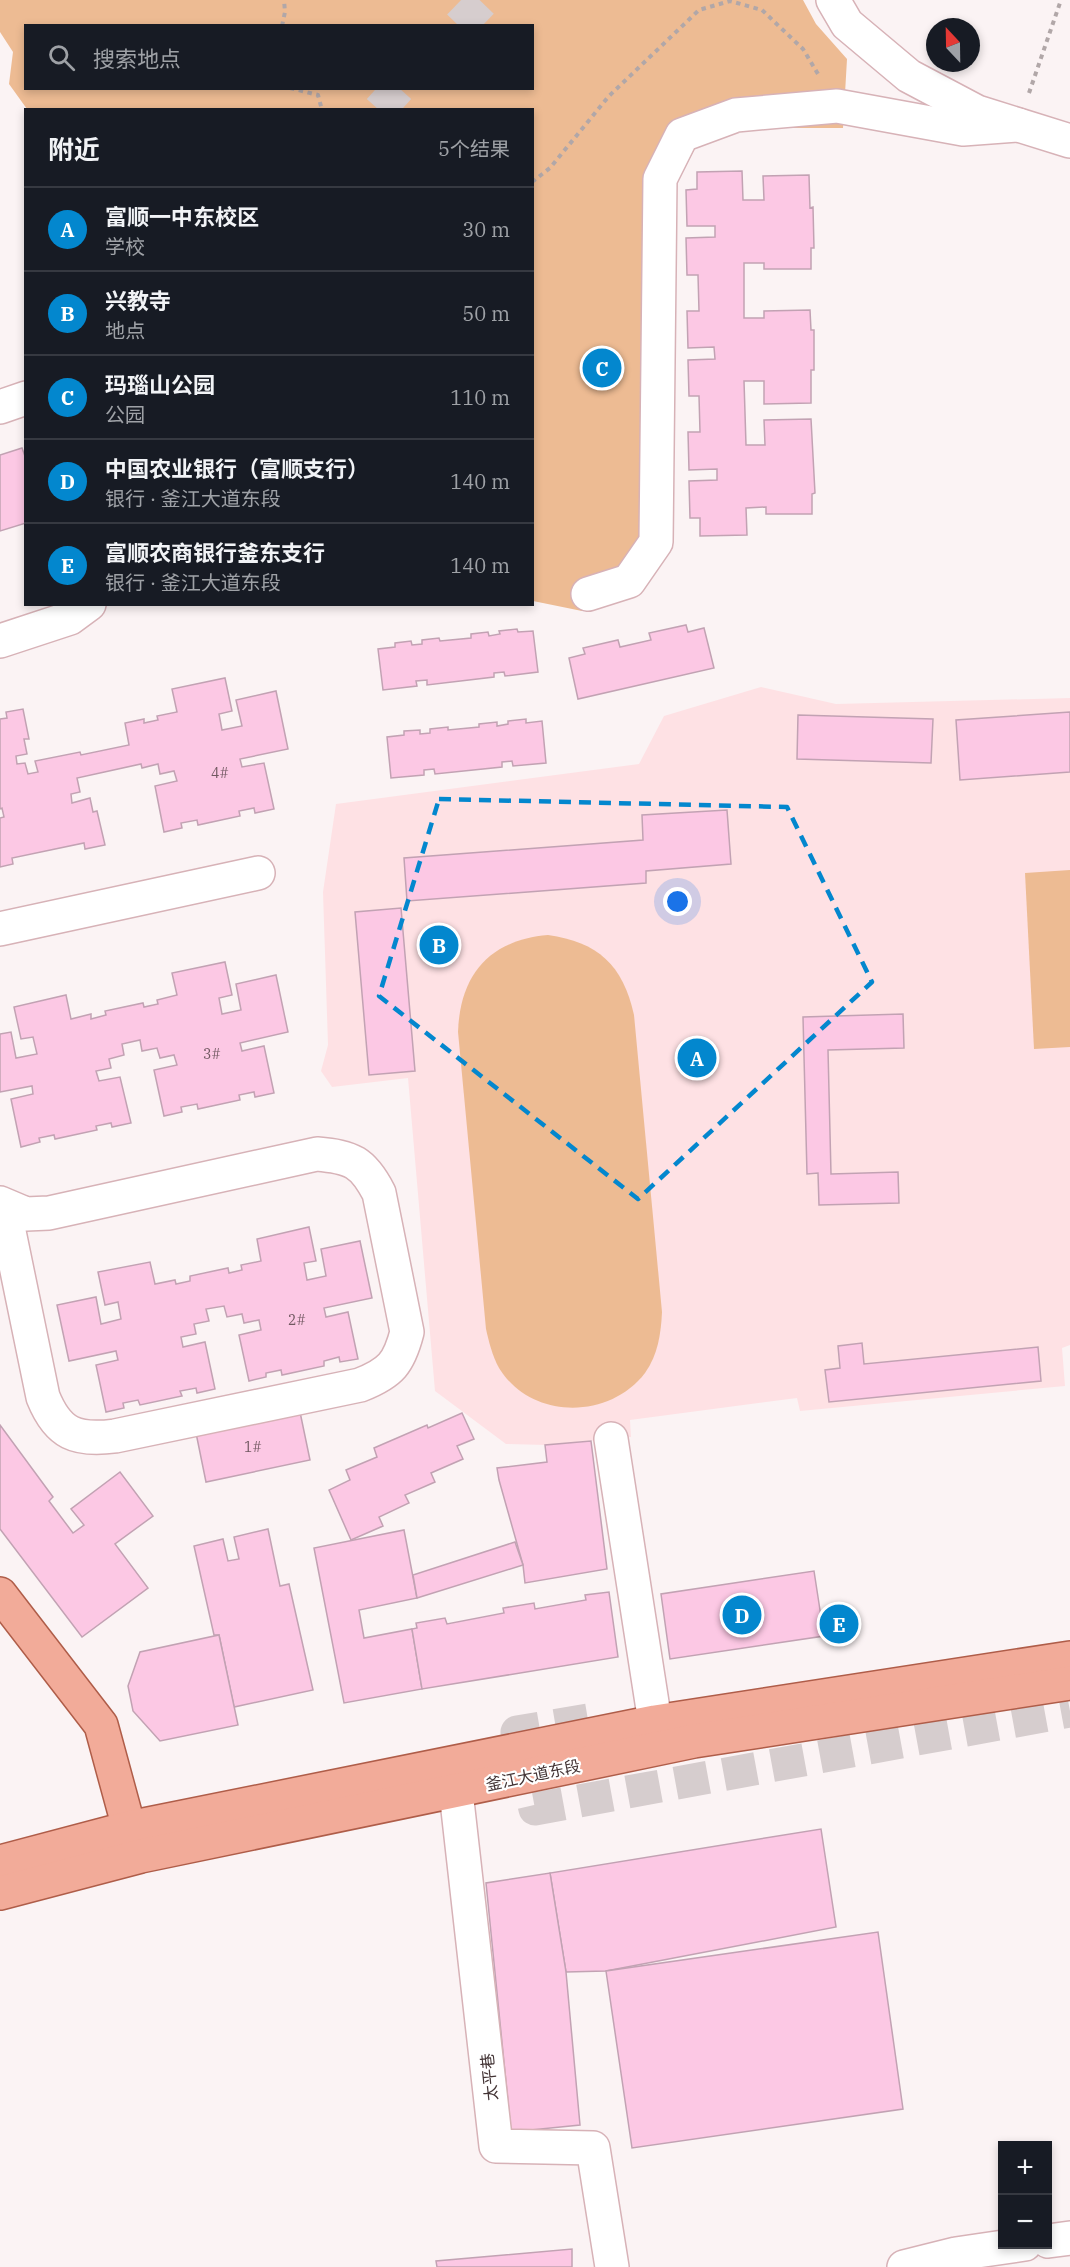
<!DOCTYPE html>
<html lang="zh">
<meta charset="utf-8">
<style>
body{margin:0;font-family:"IBM Plex Serif","Noto Sans SC",serif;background:#242831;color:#f1f3f6}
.controls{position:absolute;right:18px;bottom:18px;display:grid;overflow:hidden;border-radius:0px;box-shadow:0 3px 9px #0003}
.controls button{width:54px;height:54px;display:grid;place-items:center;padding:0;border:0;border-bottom:2px solid #363941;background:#171b24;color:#f1f3f6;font:30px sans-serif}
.compass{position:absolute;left:926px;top:18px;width:54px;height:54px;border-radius:50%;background:#171b24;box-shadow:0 3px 9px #0003;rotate:338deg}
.you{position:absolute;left:678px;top:902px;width:21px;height:21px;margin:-15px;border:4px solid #fff;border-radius:50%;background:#1a73e8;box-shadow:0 0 0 9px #1a73e833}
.badge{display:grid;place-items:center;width:39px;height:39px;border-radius:50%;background:#0387ce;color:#fff;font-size:20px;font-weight:700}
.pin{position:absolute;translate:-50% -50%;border:3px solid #fff;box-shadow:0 2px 6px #0006}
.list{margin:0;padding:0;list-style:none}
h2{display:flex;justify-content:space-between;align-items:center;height:78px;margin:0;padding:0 24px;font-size:26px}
h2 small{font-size:20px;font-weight:400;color:#9ea1a6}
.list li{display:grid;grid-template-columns:39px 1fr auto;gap:18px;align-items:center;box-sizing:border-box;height:84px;padding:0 24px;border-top:2px solid #363941}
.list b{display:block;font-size:22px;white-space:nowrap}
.list p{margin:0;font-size:20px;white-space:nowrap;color:#9ea1a6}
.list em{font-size:20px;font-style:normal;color:#9ea1a6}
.icon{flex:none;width:33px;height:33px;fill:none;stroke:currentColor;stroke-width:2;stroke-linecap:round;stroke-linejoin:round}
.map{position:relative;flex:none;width:1070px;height:2267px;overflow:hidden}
.search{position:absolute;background:#171b24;box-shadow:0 3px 9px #0003;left:24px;top:24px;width:510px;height:66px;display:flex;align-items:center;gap:15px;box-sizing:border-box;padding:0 21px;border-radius:0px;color:#9ea1a6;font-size:22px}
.panel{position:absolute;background:#171b24;box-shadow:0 3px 9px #0003;left:24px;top:108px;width:510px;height:498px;border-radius:0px}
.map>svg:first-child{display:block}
.built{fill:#fee1e4}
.green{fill:#edbb93;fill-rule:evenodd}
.building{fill:#fcc8e4;stroke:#c2a2b3;stroke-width:1.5}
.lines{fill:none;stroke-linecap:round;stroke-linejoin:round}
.minor-tunnel{stroke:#d6cdce;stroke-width:33;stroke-dasharray:33 16;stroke-linecap:butt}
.minor-casing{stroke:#d7b2b7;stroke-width:36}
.major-casing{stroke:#af5d49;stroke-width:36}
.path{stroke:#b1a7a8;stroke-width:4;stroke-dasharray:4.5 4.5;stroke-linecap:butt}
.minor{stroke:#fff;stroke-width:33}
.major{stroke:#f2ab99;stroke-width:33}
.marked{fill:none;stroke:#0387ce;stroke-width:4.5;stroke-dasharray:12 8;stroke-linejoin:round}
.labels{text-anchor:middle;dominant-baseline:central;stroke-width:4.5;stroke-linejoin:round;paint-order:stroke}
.number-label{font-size:14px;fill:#705860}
.street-label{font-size:16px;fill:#423334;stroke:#fff}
</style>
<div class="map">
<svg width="1070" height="2267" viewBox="0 0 1070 2267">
<rect width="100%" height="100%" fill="#fbf3f4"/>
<!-- built -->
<polygon class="built" points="761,687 836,704 1070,698 1070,1345 1062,1348 1065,1386 800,1411 797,1398 630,1420 631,1437 546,1445 506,1444 435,1391 408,1078 332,1087 321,1071 328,1045 323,892 336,804 639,764 664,716"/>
<!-- green -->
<g class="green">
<path d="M0 0H803L816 24 847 59 843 128H743L698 143 674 188 671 548 636 595 582 611 533 601 532 110 27 109 9 84 13 52 0 32ZM26 26H532V88H26Z"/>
<polygon points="1070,870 1070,1047 1034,1049 1025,873"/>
<path d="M548 935C598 942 623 965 634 1015L662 1312C661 1333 658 1355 645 1373 609 1420 531 1420 499 1368 492 1355 489 1342 486 1329L458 1032C460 974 490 940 548 935Z"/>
</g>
<!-- building -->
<g class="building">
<polygon points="742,171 743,200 764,200 763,176 809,175 810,208 813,207 814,248 811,248 811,269 764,269 764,263 744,263 744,318 764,318 764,311 810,310 811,330 814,330 814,370 811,370 811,403 764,404 764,381 744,381 746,445 765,445 764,420 811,419 815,493 812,494 812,514 766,514 766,507 746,508 747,535 700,536 700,518 690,518 689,481 717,480 717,469 689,470 688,432 700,432 699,396 689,396 688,360 715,359 714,347 688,348 687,311 699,311 698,275 687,275 686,238 715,237 715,226 687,226 686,190 697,189 697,172"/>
<polygon points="22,448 26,459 26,523 0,531 0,455"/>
<polygon points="686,625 688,632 704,628 714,668 578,699 569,658 585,654 583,648 618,640 620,647 651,640 649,633"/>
<polygon points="517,629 518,632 533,631 538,672 505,676 504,672 494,673 494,677 427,685 427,680 416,681 417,686 383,690 378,649 395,647 395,643 411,641 412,645 422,644 422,640 439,638 440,641 471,638 471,634 488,632 489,636 500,634 499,631"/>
<polygon points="225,678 232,711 219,714 222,730 242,726 236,700 276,691 288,749 240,759 242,767 264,763 274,809 255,813 254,808 239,811 240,816 198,825 197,820 181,823 182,828 164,832 155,786 177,781 174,771 160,774 158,764 142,768 141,764 77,778 80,792 71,794 72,803 90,798 93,812 97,811 105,845 85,849 84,843 12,858 13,864 0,867 0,818 4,817 2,808 0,809 0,719 7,718 6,712 23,709 29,739 24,739 27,754 16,756 17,764 25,763 28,774 38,772 35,761 80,752 81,755 129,745 125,723 144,719 144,723 158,720 157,716 177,712 172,689"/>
<polygon points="1070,712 1070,772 960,780 956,720"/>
<polygon points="798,715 933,719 931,763 797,759"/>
<polygon points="526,719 526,723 542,721 546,763 513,766 512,761 502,762 502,767 435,774 434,769 424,770 424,775 391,778 387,737 404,735 404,731 420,730 420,734 430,733 430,729 448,727 448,730 479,727 479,724 497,722 497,726 508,724 508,721"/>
<polygon points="727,810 731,864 646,871 646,883 407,901 404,858 643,840 642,815"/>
<polygon points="401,908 415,1071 369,1075 355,912"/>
<polygon points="225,962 232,995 219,998 222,1014 241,1010 236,984 276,975 288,1032 240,1043 242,1051 264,1046 274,1093 255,1097 254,1092 239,1095 240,1100 198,1109 197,1104 181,1107 182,1112 164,1116 154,1070 177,1065 174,1055 160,1058 157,1048 142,1051 140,1040 122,1044 124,1055 109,1059 111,1068 96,1071 99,1081 120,1077 131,1123 112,1127 111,1123 96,1126 97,1130 55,1139 54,1135 39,1138 40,1142 21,1147 11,1099 33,1094 32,1086 0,1092 0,1034 11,1032 16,1058 37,1054 33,1037 21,1039 14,1007 66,995 71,1019 91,1014 91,1019 106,1015 105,1011 143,1003 144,1007 158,1004 157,1000 177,995 172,973"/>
<polygon points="903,1014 904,1048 828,1050 831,1174 898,1172 899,1203 819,1205 818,1173 807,1174 803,1017"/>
<polygon points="309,1227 316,1261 304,1263 307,1280 326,1276 321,1249 360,1241 372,1298 324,1308 326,1317 348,1312 358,1359 340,1362 339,1357 324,1361 324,1366 282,1375 281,1370 266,1373 266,1377 249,1381 239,1335 261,1330 259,1320 244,1323 242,1314 227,1317 224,1306 206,1309 209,1321 194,1324 196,1334 181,1337 183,1347 205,1342 215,1389 197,1393 196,1388 180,1391 182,1396 140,1405 138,1400 123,1403 124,1408 106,1412 96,1365 118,1360 116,1351 69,1361 57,1305 96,1297 101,1324 121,1319 118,1302 105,1305 98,1272 150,1262 155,1284 175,1280 176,1284 190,1281 190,1276 228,1268 229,1273 242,1270 241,1265 261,1261 257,1239"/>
<polygon points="862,1343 864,1364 1038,1347 1041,1381 829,1402 825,1370 840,1368 838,1346"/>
<polygon points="300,1412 310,1460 206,1482 196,1433"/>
<polygon points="462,1413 474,1439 457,1446 463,1459 431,1473 435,1482 405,1495 409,1503 379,1517 383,1526 351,1540 329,1490 350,1480 346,1470 377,1457 374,1448 427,1425 428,1428"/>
<polygon points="0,1425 53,1497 49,1501 73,1533 84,1525 71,1509 120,1472 153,1516 115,1544 148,1588 82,1637 0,1529"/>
<polygon points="591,1441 607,1569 525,1583 523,1565 499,1480 497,1468 547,1462 545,1445"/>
<polygon points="268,1529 280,1586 289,1584 313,1690 234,1707 219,1635 214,1635 194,1546 223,1539 228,1561 239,1559 234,1537"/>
<polygon points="404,1530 417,1598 359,1610 364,1638 412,1629 422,1689 344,1703 314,1548"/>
<polygon points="515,1542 523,1565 417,1598 413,1575"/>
<polygon points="814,1571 824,1636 670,1659 661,1594"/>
<polygon points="609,1592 618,1657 422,1689 412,1629 417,1628 416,1623 445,1618 447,1624 504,1613 503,1608 534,1603 535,1609 586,1600 585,1595"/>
<polygon points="219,1635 238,1725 160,1741 133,1711 128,1686 140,1652"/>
<polygon points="821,1829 836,1927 606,1971 566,1972 550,1873"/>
<polygon points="550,1873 566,1972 580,2125 511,2132 486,1883"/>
<polygon points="878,1932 903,2109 632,2148 606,1971"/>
<polygon points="572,2249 572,2267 437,2267 436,2261"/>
</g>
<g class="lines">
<!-- minor-tunnel -->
<g class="minor-tunnel">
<polyline points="459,26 484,0"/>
<polyline points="379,110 399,88"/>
<polyline points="588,1720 517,1732 535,1809 1070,1711"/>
</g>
<!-- minor casing -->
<g class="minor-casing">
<g id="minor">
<polyline points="833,0 847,24 909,76 977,112 1070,141"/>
<polyline points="0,407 26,398"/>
<polyline points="588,594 629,581 656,542 660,179 682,135 736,115 837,106 963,129 1018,125"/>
<polyline points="0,641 70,618 89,604"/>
<polyline points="0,929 258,873"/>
<path d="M0 1203 26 1214 49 1213 317 1154C352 1157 363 1162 379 1193L407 1332C399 1363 391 1373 360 1385L115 1436C76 1441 58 1434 43 1397L6 1217 0 1204"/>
<polyline points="611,1439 655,1722"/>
<polyline points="456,1792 496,2146 593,2148 612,2267"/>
<polyline points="1048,2241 1070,2238"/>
<polyline points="904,2267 956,2254 1025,2244"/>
</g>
</g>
<!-- major casing -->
<g class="major-casing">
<g id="major">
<polyline points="0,1594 101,1725 129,1828"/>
<polyline points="0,1862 129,1828 655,1722 1070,1658"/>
<polyline points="0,1893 141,1856 694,1741 1070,1683"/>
</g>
</g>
<!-- path -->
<g class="path">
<polyline points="282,26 285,12 284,0"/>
<polyline points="290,88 318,95 322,110"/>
<polyline points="1029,93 1061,0"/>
<polyline points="532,182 550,168 609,96 699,10 730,1 762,10 803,49 818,74"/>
</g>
<!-- minor -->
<use href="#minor" class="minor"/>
<!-- major -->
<use href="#major" class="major"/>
</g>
<!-- marked area -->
<path class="marked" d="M439 799 787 807 872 982 638 1199 379 996Z"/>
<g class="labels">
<!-- number labels -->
<g class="number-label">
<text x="220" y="773">4#</text>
<text x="212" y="1054">3#</text>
<text x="297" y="1320">2#</text>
<text x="253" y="1447">1#</text>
</g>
<!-- street labels -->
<g class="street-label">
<text transform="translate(533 1775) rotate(-12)">釜江大道东段</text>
<text transform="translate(489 2077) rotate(-96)">太平巷</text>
</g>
</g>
</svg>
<div class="controls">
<button>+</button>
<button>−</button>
</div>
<svg class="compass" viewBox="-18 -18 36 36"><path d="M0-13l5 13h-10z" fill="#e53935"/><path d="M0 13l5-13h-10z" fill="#9ea1a6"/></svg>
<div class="you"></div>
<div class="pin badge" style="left:697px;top:1058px">A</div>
<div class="pin badge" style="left:439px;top:945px">B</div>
<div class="pin badge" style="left:602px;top:368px">C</div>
<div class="pin badge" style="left:742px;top:1615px">D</div>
<div class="pin badge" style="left:839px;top:1624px">E</div>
<div class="search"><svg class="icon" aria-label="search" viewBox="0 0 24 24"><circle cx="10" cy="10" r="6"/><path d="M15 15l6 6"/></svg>搜索地点</div>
<section class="panel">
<h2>附近<small>5个结果</small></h2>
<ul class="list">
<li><span class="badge">A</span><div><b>富顺一中东校区</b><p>学校</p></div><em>30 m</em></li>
<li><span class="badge">B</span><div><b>兴教寺</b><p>地点</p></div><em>50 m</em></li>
<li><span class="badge">C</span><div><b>玛瑙山公园</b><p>公园</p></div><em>110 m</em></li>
<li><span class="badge">D</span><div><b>中国农业银行（富顺支行）</b><p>银行 · 釜江大道东段</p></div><em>140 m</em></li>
<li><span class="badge">E</span><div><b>富顺农商银行釜东支行</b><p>银行 · 釜江大道东段</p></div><em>140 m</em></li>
</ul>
</section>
</div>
